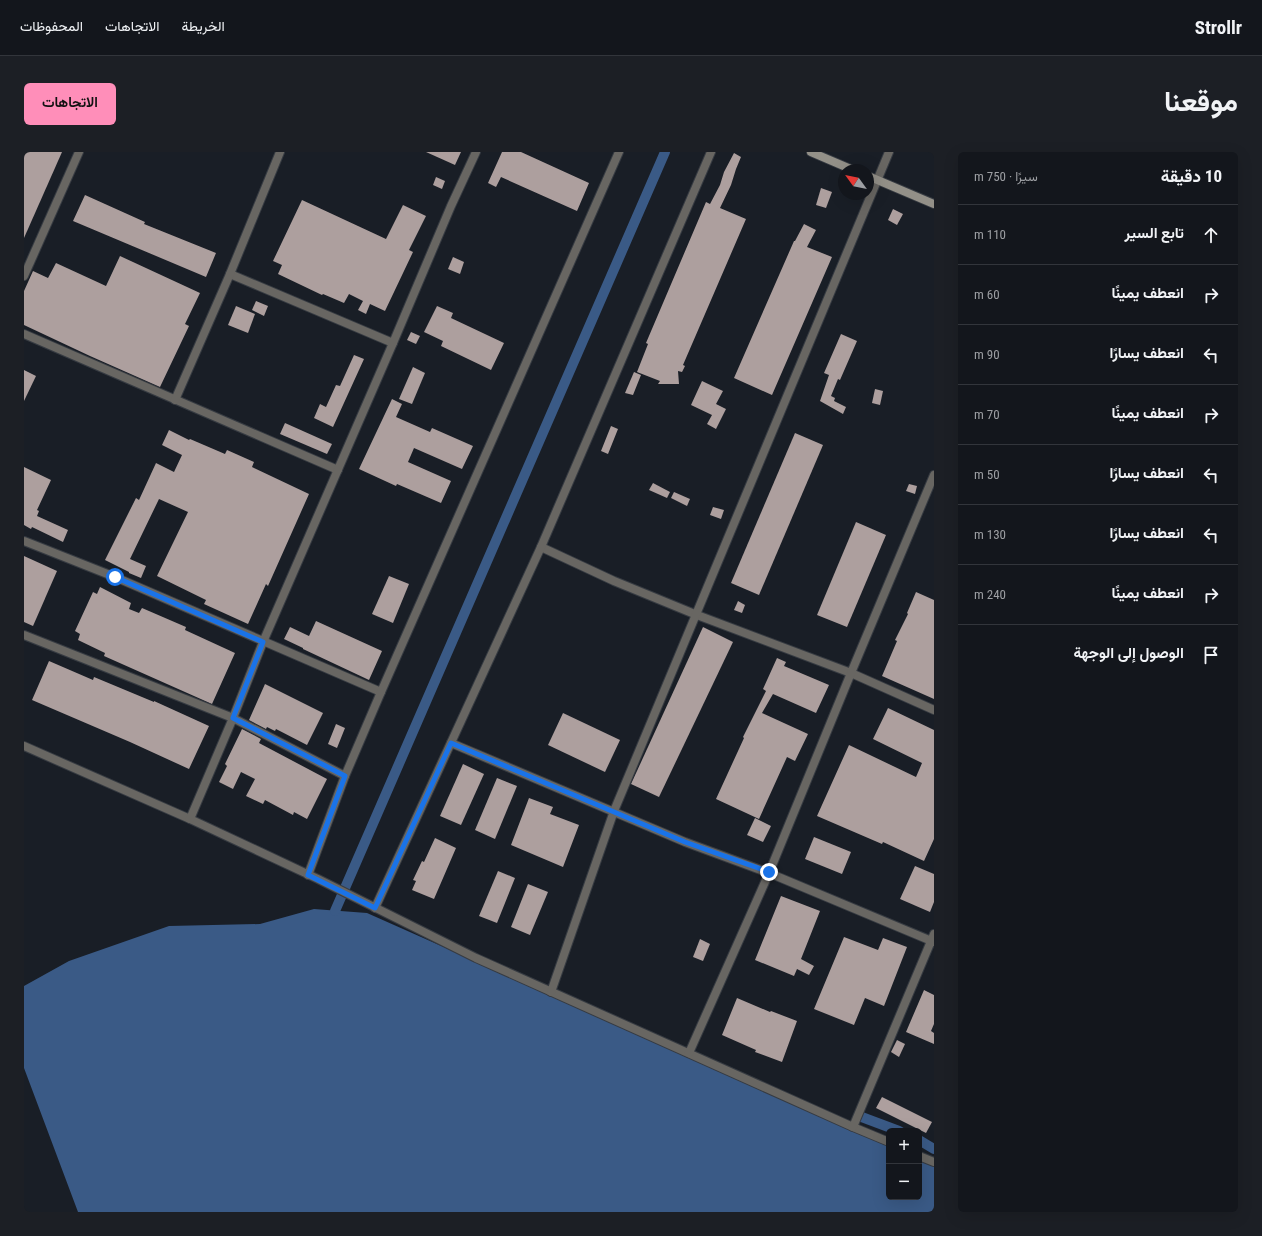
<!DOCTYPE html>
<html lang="ar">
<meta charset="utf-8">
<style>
body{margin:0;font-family:"Roboto Condensed",Vazirmatn,sans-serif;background:#1c1f25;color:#f1f3f6;direction:rtl}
.controls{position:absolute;right:12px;bottom:12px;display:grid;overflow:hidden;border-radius:6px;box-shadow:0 4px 16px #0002}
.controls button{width:36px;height:36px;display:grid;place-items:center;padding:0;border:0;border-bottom:1px solid #32353b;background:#13161c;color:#f1f3f6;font:20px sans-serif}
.compass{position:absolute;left:814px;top:12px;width:36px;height:36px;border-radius:50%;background:#13161c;box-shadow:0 4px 16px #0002;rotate:303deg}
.stop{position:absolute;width:12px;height:12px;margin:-9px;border:3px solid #1a73e8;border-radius:50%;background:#fff}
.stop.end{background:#1a73e8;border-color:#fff;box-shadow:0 1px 4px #0008}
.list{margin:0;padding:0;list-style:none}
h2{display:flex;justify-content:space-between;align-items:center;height:52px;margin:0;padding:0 16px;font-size:17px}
h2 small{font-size:13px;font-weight:400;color:#9d9fa3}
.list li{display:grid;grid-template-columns:26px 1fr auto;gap:12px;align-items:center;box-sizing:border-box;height:60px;padding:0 16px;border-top:1px solid #32353b}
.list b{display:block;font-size:15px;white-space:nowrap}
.list em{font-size:13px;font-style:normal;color:#9d9fa3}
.icon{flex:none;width:22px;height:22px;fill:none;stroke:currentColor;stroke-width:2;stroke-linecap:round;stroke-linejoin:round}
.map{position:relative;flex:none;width:910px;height:1060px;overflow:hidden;direction:ltr;border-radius:6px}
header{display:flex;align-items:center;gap:24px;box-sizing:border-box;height:56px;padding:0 20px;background:#13161c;border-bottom:1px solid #32353b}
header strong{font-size:19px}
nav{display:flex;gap:22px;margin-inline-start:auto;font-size:14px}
.intro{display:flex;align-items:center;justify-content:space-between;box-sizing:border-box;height:96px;padding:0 24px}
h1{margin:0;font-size:28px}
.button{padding:10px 18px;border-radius:6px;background:#ff8eb9;color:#111;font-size:14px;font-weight:700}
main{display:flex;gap:24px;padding:0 24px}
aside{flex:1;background:#13161c;border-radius:6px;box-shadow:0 4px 16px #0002}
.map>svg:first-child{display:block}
.water{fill:#3a5a86}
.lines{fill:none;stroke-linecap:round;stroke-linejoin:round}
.canal{stroke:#3a5a86;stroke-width:10}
.building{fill:#ad9f9e}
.street-casing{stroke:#363b42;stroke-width:10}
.secondary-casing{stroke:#363b42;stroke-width:10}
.street{stroke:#686662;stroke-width:8}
.secondary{stroke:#939088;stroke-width:8}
.route{stroke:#1a73e8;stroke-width:5}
</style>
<header>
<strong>Strollr</strong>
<nav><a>الخريطة</a><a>الاتجاهات</a><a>المحفوظات</a></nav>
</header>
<div class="intro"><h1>موقعنا</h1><a class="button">الاتجاهات</a></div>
<main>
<aside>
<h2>10 دقيقة<small>سيرًا · 750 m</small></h2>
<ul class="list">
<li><svg class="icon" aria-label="ahead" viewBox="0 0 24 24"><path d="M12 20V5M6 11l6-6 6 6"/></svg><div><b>تابع السير</b></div><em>110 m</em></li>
<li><svg class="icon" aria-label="right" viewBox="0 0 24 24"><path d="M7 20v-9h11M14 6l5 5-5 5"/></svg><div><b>انعطف يمينًا</b></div><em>60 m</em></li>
<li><svg class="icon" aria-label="left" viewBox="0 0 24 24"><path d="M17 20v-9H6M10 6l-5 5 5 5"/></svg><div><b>انعطف يسارًا</b></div><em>90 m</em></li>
<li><svg class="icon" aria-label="right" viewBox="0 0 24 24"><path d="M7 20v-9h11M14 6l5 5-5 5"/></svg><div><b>انعطف يمينًا</b></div><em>70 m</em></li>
<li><svg class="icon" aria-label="left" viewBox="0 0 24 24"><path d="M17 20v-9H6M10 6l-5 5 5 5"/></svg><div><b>انعطف يسارًا</b></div><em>50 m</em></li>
<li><svg class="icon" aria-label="left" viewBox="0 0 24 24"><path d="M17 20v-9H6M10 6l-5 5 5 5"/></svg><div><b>انعطف يسارًا</b></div><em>130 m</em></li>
<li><svg class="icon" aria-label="right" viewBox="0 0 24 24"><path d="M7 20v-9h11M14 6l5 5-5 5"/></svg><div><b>انعطف يمينًا</b></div><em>240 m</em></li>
<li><svg class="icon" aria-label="arrive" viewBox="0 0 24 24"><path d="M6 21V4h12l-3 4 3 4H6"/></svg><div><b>الوصول إلى الوجهة</b></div></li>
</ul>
</aside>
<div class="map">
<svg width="910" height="1060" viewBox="0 0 910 1060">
<rect width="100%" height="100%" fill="#191e26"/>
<!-- water -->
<polygon class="water" points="290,757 343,761 865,993 865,1045 895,1045 895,1007 910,1013 910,1060 54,1060 0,916 0,834 45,809 145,774 236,772"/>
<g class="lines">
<!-- canal -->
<g class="canal">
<polyline points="311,759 641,0"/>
<polyline points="835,964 875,979"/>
<polyline points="895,988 910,997"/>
</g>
</g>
<!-- building -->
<g class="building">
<polygon points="0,0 38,0 0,86"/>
<polygon points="402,0 437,0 431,13"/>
<polygon points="478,0 497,0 565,31 553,59 477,25 472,35 464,31"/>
<polygon points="710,1 717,5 712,17 707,33 696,56 722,67 659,213 661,214 658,220 654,219 655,232 634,232 636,229 613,220 624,192 622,191 682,50 686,52 696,33 700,20"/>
<polygon points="412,25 421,29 418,37 409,33"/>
<polygon points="797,36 808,40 802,56 792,53"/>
<polygon points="61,43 121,70 120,72 192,101 182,125 49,69"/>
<polygon points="278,48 362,87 379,53 402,64 385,98 389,100 361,159 346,152 342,162 334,158 339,149 325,142 320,151 299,142 298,143 254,122 258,113 249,109"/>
<polygon points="869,57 879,62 873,73 864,68"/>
<polygon points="780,72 792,78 783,95 808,105 748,243 710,226 770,89 771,89"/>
<polygon points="96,104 176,141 161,172 165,174 136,235 66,204 0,173 0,139 9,119 24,126 32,111 82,134"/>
<polygon points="429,105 440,110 436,122 424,117"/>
<polygon points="232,149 244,154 240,164 228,158"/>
<polygon points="212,154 231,162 224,181 204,173"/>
<polygon points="413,154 429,161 427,166 480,191 467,218 417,194 419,189 400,180"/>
<polygon points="387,180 396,184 392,192 383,188"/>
<polygon points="817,182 833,189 816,228 814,227 807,244 811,246 810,249 822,255 819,262 796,249 805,223 800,221"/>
<polygon points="330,203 340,207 309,275 290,266 296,252 302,255 312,233 316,234"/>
<polygon points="389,215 401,221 388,252 375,247"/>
<polygon points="0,218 12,224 0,249"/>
<polygon points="610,220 617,223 609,243 601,241"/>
<polygon points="678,229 699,239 692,252 702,257 692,277 683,272 688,263 667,253"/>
<polygon points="851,237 859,239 856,253 848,251"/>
<polygon points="368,247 378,252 372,265 406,280 408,276 449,294 438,317 390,296 384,310 427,329 417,351 373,332 372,334 335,317"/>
<polygon points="261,271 308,292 303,302 256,282"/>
<polygon points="587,274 594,277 584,302 577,299"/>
<polygon points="145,278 165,288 166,287 201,302 203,298 230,310 228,315 285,342 244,434 242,432 224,472 180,452 182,448 133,424 164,360 135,347 106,407 122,414 117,426 105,421 105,420 81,408 112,346 115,348 132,311 150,320 158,303 138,293"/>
<polygon points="771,281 799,293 735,443 707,431"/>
<polygon points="0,315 27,328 13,358 15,359 13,364 44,378 39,390 8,375 7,377 0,373"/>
<polygon points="629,331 646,340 643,346 625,338"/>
<polygon points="885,332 893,334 891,342 882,339"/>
<polygon points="650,340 666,347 663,354 647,346"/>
<polygon points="689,355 700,358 697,367 686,363"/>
<polygon points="832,370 862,383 823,475 793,463"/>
<polygon points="0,404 33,419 9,474 0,470"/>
<polygon points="365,424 385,432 369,471 348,462"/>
<polygon points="76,435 107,451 105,457 115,461 118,456 162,475 161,478 211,501 188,552 80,504 81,501 54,488 56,482 51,479 69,440 73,442"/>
<polygon points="892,440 910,448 910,547 858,524 873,489 871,488 884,462 883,461"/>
<polygon points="714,449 721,453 718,461 710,458"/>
<polygon points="292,469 358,499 345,528 279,497 279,496 260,487 266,475 285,484"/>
<polygon points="679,475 709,490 635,645 607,632"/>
<polygon points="753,506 762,510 760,514 805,533 792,561 749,542 738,561 784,582 771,609 763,605 735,667 692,647 720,586 719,585 742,539 739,537"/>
<polygon points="25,509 69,528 70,525 130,550 130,549 185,574 165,617 106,590 8,548"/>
<polygon points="241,532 299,561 283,593 252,577 251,579 243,575 242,577 225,568"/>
<polygon points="864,556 910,578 910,687 900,709 859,690 858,692 793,664 825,593 892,625 898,611 849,587"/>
<polygon points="539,561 596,588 581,620 524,593"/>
<polygon points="312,572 321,576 313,596 304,592"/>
<polygon points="218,577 237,587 235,591 303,627 283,667 270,660 269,663 241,648 239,652 222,644 231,627 217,620 209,637 195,630 203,614 201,612"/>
<polygon points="439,612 460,622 437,673 416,664"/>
<polygon points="473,626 493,634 471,687 451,678"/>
<polygon points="505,646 529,655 526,662 555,673 539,715 487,693"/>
<polygon points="731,666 747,674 739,690 723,683"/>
<polygon points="790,685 827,700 818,722 781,707"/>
<polygon points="411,686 432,696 410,747 388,738 392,729 389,728 398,709 400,710"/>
<polygon points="891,714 910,722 910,750 906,760 876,747"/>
<polygon points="474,719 491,726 473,771 455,764"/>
<polygon points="504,732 524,740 506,783 487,775"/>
<polygon points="757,744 796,759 777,807 790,814 785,823 773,817 770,824 731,808"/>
<polygon points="820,785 854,798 859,786 883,795 860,854 841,846 830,873 790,857"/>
<polygon points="676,787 686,792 679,809 669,805"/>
<polygon points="900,838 910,843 910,872 907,879 910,881 910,892 882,880"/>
<polygon points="713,846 746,860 747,859 773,869 758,910 731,900 732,898 698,883"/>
<polygon points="873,888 881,892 875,905 867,900"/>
<polygon points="858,945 908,970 902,981 852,956"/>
</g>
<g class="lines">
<!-- street casing -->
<g class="street-casing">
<g id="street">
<polyline points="206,122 369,191"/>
<polyline points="0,124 55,0"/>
<polyline points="0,182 314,318"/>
<polyline points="151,248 206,122 256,0"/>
<polyline points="0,389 91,425 357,540"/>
<polyline points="517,395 590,429 673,463 827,521 910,558"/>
<polyline points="0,483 209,566 321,624"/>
<polyline points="427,591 661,690 745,721 910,790"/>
<polyline points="0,594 166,667 294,727 452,806 829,975 865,990"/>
<polyline points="166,667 209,566 239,490 369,191 427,54 452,0"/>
<polyline points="284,723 321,624 357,540 595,0"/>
<polyline points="351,756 517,395 687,0"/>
<polyline points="527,840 590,659 865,0"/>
<polyline points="665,901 745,721 827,521 910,323"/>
<polyline points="829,975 910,782"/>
<polyline points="895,1004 910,1010"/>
</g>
</g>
<!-- secondary casing -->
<g class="secondary-casing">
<g id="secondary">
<polyline points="787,0 829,18"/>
<polyline points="844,24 910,52"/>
</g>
</g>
<!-- street -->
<use href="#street" class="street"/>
<!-- secondary -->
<use href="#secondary" class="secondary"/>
</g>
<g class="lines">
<!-- route -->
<polyline class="route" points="91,425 239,490 209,566 321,624 284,723 351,756 427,591 661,690 745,720"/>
</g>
</svg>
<div class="controls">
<button>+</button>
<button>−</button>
</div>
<svg class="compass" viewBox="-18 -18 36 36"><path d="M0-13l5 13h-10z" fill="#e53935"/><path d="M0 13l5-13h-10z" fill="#9d9fa3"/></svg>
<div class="stop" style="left:91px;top:425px"></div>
<div class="stop end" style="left:745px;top:720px"></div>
</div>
</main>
